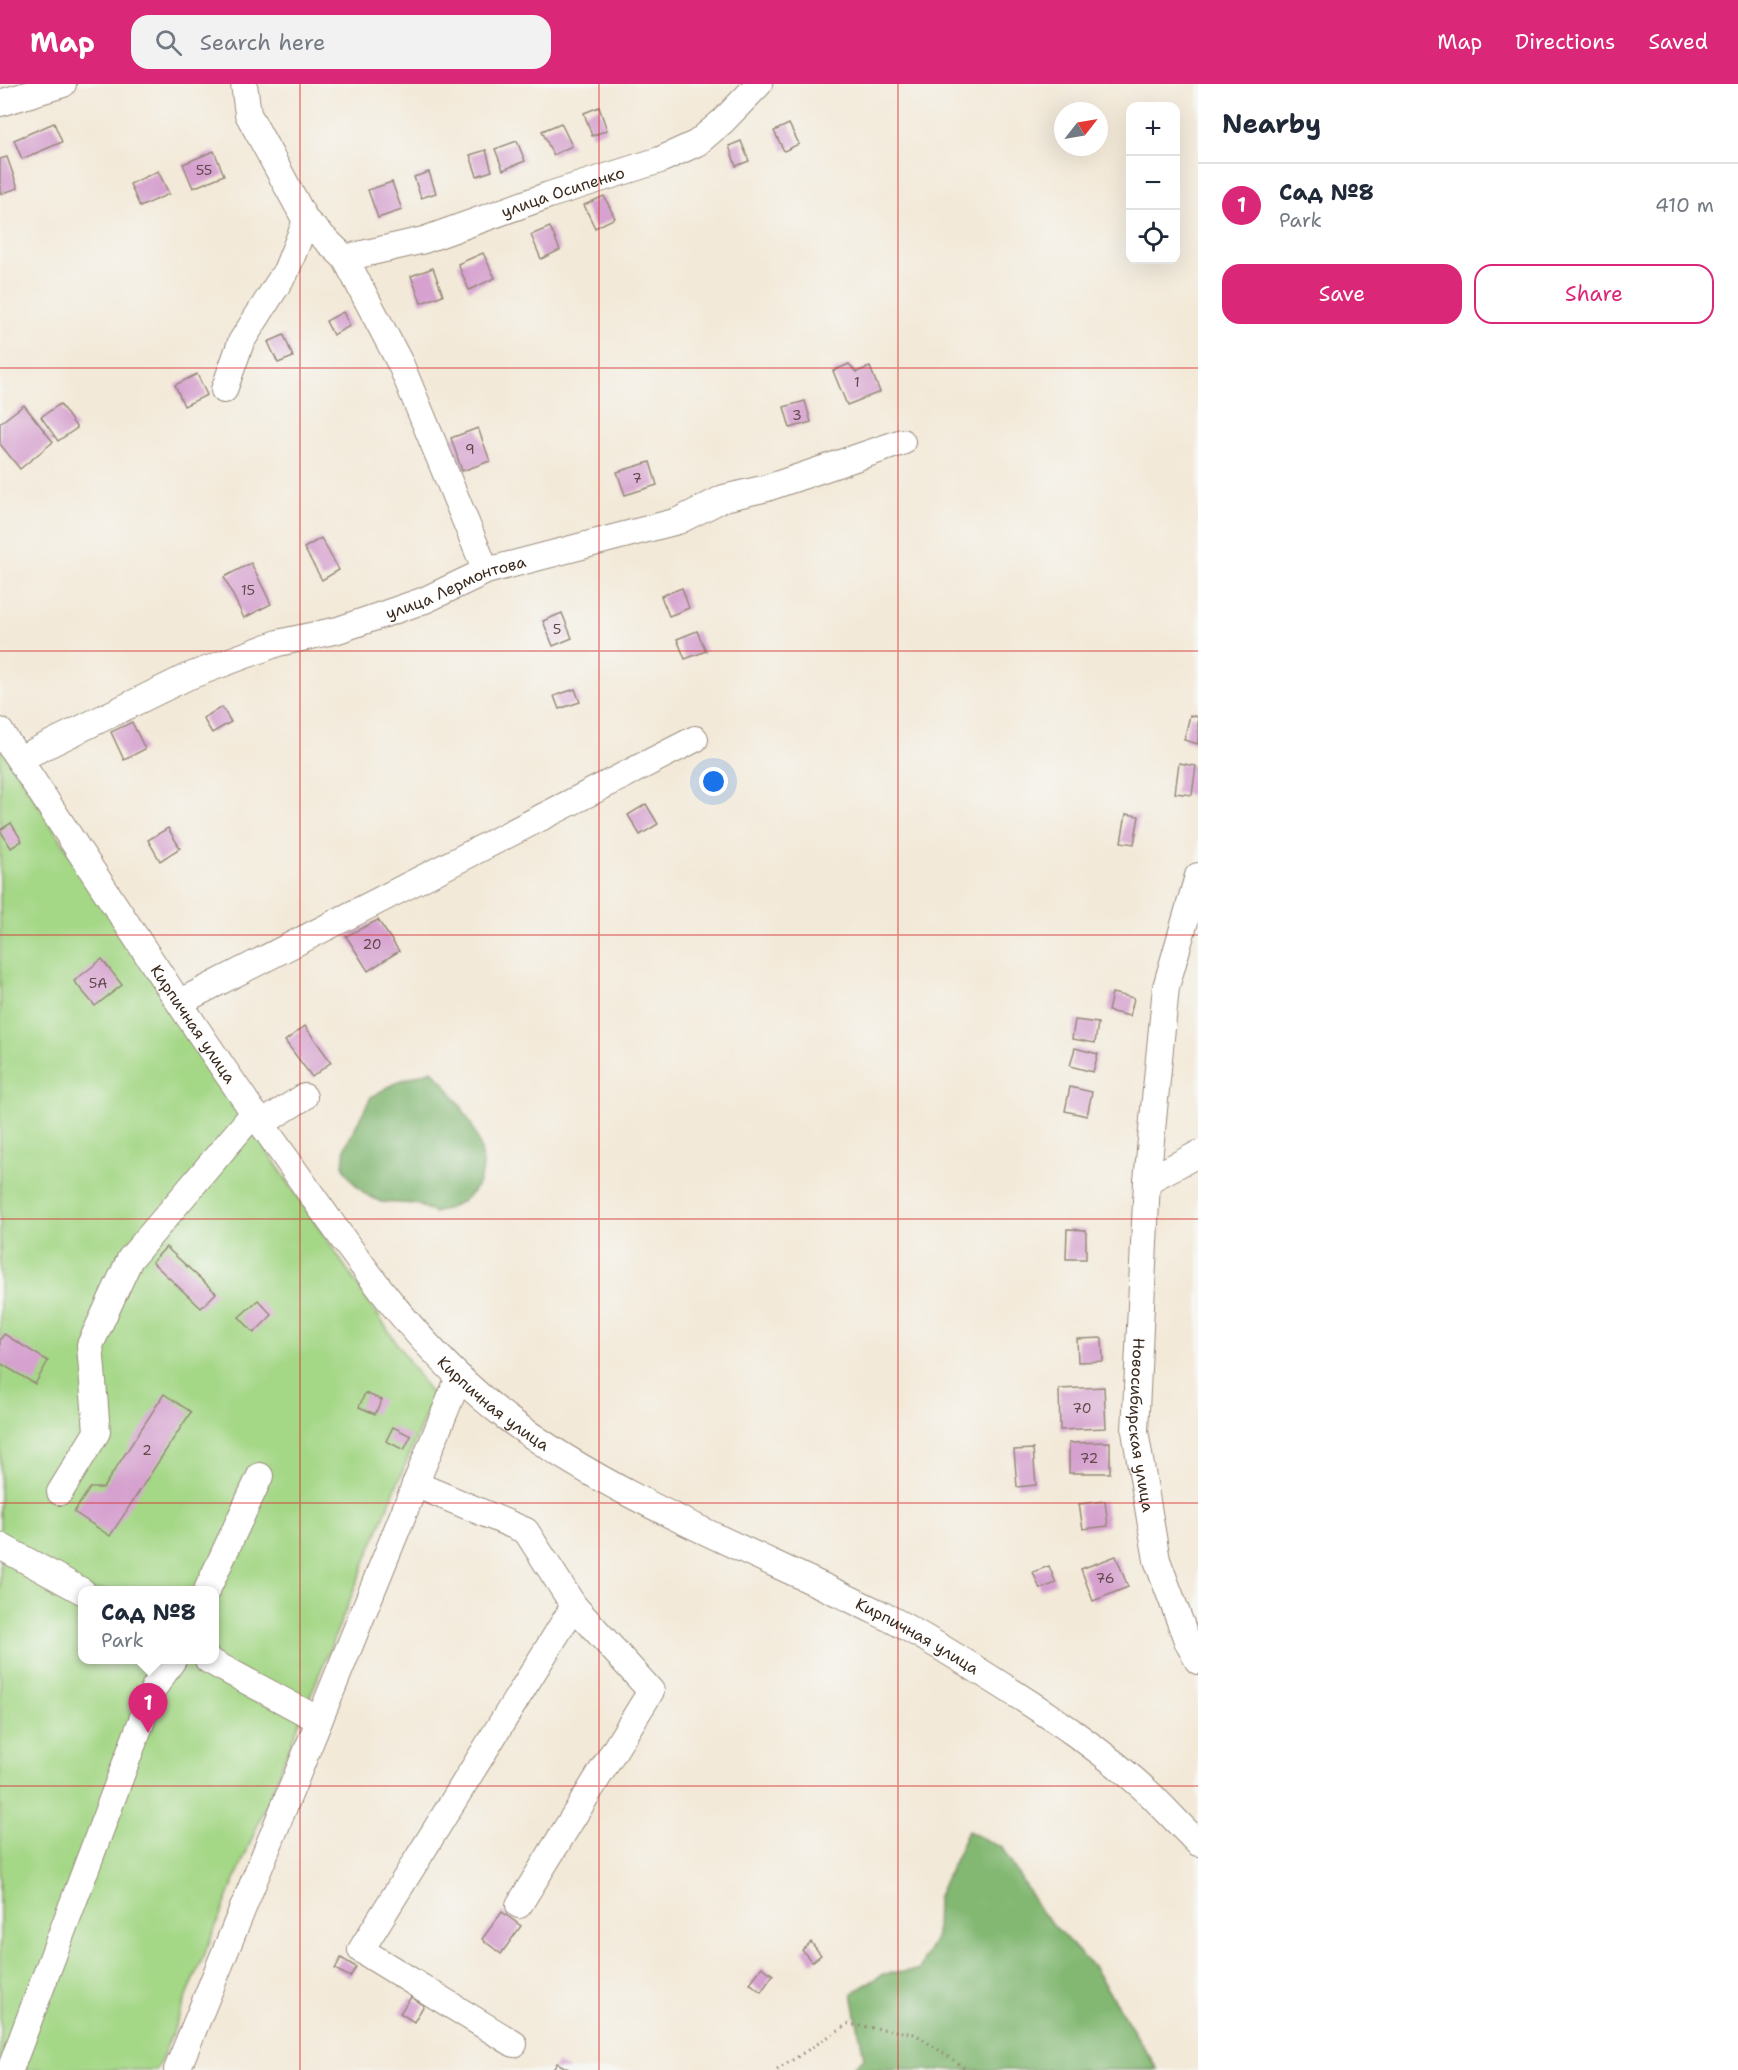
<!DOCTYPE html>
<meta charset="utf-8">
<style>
body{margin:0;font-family:"Shantell Sans",sans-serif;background:#f2f2f3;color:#1f2937}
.controls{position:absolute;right:18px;top:18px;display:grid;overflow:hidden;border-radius:12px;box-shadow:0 6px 24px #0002}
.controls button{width:54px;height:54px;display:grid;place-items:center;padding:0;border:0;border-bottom:2px solid #e0e1e3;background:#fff;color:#1f2937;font:30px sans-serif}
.compass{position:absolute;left:1054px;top:18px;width:54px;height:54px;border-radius:50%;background:#fff;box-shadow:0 6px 24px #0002;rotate:59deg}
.you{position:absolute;left:714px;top:698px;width:21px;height:21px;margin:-15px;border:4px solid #fff;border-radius:50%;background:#1a73e8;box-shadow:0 0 0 9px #1a73e833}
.badge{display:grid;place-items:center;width:39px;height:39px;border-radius:50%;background:#db2777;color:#fff;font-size:20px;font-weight:700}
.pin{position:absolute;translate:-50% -50px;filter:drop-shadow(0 2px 3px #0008)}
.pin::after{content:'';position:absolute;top:32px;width:21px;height:18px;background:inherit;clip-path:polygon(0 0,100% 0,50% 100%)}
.popup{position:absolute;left:78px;top:1502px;width:141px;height:78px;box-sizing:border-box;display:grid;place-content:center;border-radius:12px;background:#fff;filter:drop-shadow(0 2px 4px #0005);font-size:20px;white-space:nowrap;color:#747a83}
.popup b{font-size:22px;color:#1f2937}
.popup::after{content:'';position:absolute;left:50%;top:100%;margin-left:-12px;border:12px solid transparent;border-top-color:#fff}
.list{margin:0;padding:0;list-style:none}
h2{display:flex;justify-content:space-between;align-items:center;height:78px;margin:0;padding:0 24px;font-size:26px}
h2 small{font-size:20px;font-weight:400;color:#747a83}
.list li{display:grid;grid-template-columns:39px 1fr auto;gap:18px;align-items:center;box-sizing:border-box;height:84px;padding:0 24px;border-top:2px solid #e0e1e3}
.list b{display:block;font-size:22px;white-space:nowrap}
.list p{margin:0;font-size:20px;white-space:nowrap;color:#747a83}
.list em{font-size:20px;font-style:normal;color:#747a83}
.actions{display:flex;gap:12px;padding:18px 24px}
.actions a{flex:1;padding:14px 0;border:2px solid #db2777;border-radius:18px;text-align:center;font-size:21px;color:#db2777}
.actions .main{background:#db2777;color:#fff}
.icon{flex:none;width:33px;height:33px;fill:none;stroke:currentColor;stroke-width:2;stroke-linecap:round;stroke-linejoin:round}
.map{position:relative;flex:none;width:1198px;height:1986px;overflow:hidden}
header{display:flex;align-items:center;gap:36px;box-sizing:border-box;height:84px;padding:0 30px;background:#db2777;color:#fff}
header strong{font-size:28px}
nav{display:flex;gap:33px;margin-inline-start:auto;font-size:21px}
.search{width:420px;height:54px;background:#f2f2f3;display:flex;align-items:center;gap:15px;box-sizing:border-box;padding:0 21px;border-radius:18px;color:#747a83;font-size:22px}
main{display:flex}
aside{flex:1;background:#fff}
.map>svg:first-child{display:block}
.green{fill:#a4d786;stroke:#708052;stroke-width:1.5;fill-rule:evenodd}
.forest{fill:#83b873;stroke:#5f7148;stroke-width:1.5}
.building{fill:#d6a1cf}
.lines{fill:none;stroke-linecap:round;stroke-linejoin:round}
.minor-casing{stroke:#978a7b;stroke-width:28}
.path{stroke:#978a7b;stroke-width:3;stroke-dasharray:1.5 4.5;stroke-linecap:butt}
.minor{stroke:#fff;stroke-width:26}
.grid{fill:none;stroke:#d62828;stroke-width:1.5;stroke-opacity:0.55}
.labels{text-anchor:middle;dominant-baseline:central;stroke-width:6;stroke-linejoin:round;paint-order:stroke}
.number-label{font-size:14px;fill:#62484a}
.street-label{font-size:16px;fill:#3b2a1e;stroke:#f6f6f2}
</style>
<header>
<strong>Map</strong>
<div class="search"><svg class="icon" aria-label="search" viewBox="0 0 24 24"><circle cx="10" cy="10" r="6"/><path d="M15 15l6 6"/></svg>Search here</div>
<nav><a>Map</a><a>Directions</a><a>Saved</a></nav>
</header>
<main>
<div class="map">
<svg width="1198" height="1986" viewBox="0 0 1198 1986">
<rect width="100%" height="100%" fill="#f6f6f2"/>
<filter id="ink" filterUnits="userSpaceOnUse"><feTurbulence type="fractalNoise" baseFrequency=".0167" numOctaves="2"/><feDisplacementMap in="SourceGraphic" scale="12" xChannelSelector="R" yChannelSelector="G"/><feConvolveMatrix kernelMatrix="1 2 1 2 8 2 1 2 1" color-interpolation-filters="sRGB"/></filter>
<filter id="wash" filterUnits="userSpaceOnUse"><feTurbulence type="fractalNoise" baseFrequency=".008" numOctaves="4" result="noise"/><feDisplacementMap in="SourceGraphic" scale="24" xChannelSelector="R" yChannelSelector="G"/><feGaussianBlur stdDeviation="1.35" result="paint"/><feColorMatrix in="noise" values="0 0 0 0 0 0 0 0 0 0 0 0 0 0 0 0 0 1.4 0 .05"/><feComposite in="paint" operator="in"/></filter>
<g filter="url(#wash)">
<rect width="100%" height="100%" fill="#f3e9d8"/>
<!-- green -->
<path class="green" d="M0 662 168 920 433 1313 157 1986H0ZM82 1506H214V1576H82Z"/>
<!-- forest -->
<g class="forest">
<path d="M432 986C455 1008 495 1066 479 1098 471 1116 452 1124 434 1129L417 1120 381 1118 365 1110 352 1097 343 1081 345 1063 371 1013 397 998Z"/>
<polygon points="968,1747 1002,1764 1041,1828 1094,1884 1158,1986 849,1986 864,1974 852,1909 883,1890 919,1886 936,1852 937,1814"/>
</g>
<g id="blocks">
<!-- building -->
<g class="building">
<polygon points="599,23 607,46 592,52 584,29"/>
<polygon points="54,39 62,58 22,75 14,56"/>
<polygon points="561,39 572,62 553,71 542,47"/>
<polygon points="789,40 799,60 784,67 774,47"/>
<polygon points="517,57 525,77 503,86 495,65"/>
<polygon points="741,57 749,77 736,82 729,62"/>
<polygon points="486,66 492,87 477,92 470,71"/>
<polygon points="214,67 224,91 193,104 183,80"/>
<polygon points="7,73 18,104 0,110 0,75"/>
<polygon points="158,87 169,110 140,123 130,100"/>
<polygon points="429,88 436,109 421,114 414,93"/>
<polygon points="392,98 402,126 378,134 368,106"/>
<polygon points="604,112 615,134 595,144 584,121"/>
<polygon points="550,143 560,166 541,175 531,151"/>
<polygon points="483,169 495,194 469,206 458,180"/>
<polygon points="433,184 443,211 421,219 411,192"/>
<polygon points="343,228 350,242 333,251 326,237"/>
<polygon points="284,251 293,273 278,279 268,258"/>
<polygon points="849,280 856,288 870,283 880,308 847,321 833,287"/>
<polygon points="197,290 207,311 184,322 175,301"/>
<polygon points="805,317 811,338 790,344 784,323"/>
<polygon points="60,320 77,344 58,357 41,333"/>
<polygon points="24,321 53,358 20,385 0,360 0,339"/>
<polygon points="478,344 490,377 462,387 451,354"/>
<polygon points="650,378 657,401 625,411 617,388"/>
<polygon points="321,454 339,486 322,496 304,464"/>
<polygon points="251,479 271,520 244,534 224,493"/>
<polygon points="682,504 689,524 669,532 661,512"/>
<polygon points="562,529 572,554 553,562 543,537"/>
<polygon points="697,547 706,567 685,575 677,555"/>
<polygon points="575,605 580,618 559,625 554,612"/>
<polygon points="222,623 231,638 212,649 203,634"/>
<polygon points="1190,631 1198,633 1198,660 1184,656"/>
<polygon points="132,638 145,665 124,676 111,648"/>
<polygon points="1179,679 1196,682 1192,711 1175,709"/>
<polygon points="646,720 658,740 640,751 628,731"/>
<polygon points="1126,730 1139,732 1134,760 1121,758"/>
<polygon points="11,739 22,757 11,764 0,746"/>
<polygon points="168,744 180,764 160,777 148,756"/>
<polygon points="378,836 399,867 368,887 346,852"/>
<polygon points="102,875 122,901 95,922 74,897"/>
<polygon points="1112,909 1134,914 1130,932 1108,927"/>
<polygon points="1075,936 1098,939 1095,959 1072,955"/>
<polygon points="305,942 331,978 312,993 285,957"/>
<polygon points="1075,964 1098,970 1093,988 1070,982"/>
<polygon points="1070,1003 1092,1008 1087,1032 1065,1027"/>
<polygon points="1067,1145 1086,1146 1086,1175 1066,1175"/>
<polygon points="166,1163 216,1209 201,1224 152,1178"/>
<polygon points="258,1216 272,1231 254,1249 239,1233"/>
<polygon points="4,1250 48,1277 35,1300 0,1279 0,1256"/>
<polygon points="1102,1254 1103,1277 1078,1278 1077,1255"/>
<polygon points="1104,1303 1106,1344 1060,1346 1059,1305"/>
<polygon points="365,1309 382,1316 375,1330 359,1323"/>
<polygon points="164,1310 191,1328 110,1452 74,1428 90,1404 103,1404"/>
<polygon points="393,1343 411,1352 404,1366 386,1357"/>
<polygon points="1110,1358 1110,1389 1069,1389 1069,1359"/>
<polygon points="1033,1365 1036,1401 1017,1403 1014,1366"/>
<polygon points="1105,1417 1108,1442 1083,1445 1079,1420"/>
<polygon points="1116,1472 1128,1503 1093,1517 1081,1485"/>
<polygon points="1049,1482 1056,1499 1040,1505 1033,1488"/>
<polygon points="502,1828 521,1842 501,1870 482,1855"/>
<polygon points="811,1858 821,1871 812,1878 802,1866"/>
<polygon points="341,1874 356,1883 350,1893 335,1885"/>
<polygon points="762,1883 773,1891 761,1908 750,1899"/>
<polygon points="411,1913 424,1921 414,1938 400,1929"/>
<polygon points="557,1979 570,1986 553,1986"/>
</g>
</g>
</g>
<g filter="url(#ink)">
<use href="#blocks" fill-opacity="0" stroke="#978a7b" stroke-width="1.5"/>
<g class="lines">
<!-- minor casing -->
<g class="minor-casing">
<g id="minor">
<polyline points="244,0 248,30 306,137 345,174 401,281 486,487"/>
<polyline points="0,19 63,0"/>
<path id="s1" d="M345 174 424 156 549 111 660 76 697 59 723 37 759 0"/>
<polyline points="224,306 241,258 286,187 306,137"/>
<path id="s2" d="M0 647C95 789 186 934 285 1073 351 1167 415 1264 507 1334 618 1417 756 1468 879 1529 919 1549 957 1573 995 1597 1049 1631 1104 1667 1151 1711 1167 1727 1182 1743 1198 1759"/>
<path id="s3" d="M19 675 187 593 278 559 338 546 425 516 486 487 678 437 724 414 767 404 902 358"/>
<path id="s4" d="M1198 792 1166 903 1147 1097 1135 1347 1157 1476 1188 1559 1198 1577"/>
<polyline points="180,918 695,655"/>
<polyline points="261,1040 304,1013"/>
<polyline points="1147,1097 1198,1070"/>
<polyline points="415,1400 526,1447 574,1522 361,1866 514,1960"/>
<polyline points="60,1408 97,1348 90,1261 130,1175 254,1029"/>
<polyline points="0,1462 82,1507"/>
<polyline points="207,1506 260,1392"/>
<polyline points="208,1576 319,1636"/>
<polyline points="519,1821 651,1607 574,1522"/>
<polyline points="10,1986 154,1604 173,1576"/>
<polyline points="177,1986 459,1293"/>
</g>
</g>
<!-- path -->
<polyline class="path" points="777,1986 848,1940 915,1950 968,1986"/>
<!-- minor -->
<use href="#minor" class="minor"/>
</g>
</g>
<!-- grid -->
<path class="grid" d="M300 0V1986M599 0V1986M898 0V1986M0 284H1198M0 567H1198M0 851H1198M0 1135H1198M0 1419H1198M0 1702H1198"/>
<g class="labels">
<!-- number labels -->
<g class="number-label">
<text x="204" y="86">55</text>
<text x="857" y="298">1</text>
<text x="797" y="331">3</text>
<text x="470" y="365">9</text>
<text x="637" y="394">7</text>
<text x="248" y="506">15</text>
<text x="557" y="545">5</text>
<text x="372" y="860">20</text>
<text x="98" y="899">5А</text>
<text x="1082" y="1324">70</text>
<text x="147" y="1366">2</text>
<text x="1089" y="1374">72</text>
<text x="1105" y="1494">76</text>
</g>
<!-- street labels -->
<g class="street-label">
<text stroke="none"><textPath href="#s1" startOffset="228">улица Осипенко</textPath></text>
<text stroke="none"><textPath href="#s3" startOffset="471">улица Лермонтова</textPath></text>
<text stroke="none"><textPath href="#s2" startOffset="351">Кирпичная улица</textPath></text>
<text stroke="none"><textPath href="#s2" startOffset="837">Кирпичная улица</textPath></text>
<text stroke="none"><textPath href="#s4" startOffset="555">Новосибирская улица</textPath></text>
<text stroke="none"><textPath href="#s2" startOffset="1322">Кирпичная улица</textPath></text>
</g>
</g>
</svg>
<div class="controls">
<button>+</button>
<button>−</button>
<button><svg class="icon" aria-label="locate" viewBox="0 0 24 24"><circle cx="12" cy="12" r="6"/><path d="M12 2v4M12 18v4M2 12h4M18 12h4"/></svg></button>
</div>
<svg class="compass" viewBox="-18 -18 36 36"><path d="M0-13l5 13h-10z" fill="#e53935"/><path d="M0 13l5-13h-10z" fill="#747a83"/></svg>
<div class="you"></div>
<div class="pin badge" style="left:148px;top:1649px">1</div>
<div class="popup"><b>Сад №8</b>Park</div>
</div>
<aside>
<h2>Nearby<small></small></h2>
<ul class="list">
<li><span class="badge">1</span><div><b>Сад №8</b><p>Park</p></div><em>410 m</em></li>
</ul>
<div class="actions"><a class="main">Save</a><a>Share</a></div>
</aside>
</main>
